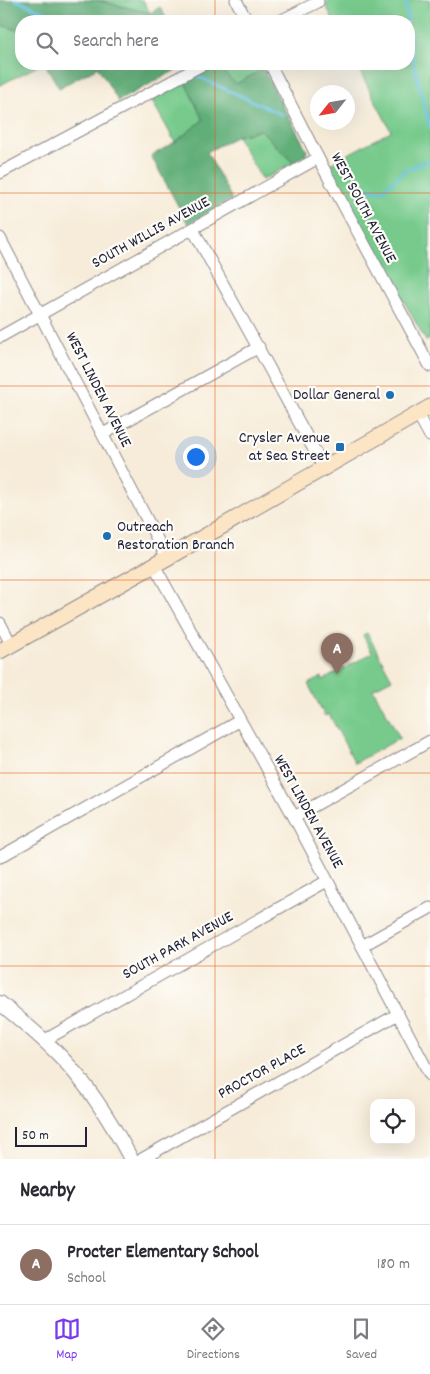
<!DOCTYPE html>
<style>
body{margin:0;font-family:Dekko,sans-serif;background:#f2f2f3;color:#2b2b33}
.controls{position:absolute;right:15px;bottom:15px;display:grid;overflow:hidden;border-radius:10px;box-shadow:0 5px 20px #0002}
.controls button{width:45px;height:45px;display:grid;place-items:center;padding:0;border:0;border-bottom:1px solid #e1e1e2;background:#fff;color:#2b2b33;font:25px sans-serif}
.compass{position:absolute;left:310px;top:85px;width:45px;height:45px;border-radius:50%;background:#fff;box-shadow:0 5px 20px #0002;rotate:239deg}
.scale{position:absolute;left:15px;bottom:12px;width:72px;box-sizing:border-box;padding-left:5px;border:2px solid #22223b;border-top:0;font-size:14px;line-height:18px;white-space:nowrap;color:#22223b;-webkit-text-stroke:4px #fdfcf7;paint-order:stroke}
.you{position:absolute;left:195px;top:456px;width:18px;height:18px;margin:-12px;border:4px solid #fff;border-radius:50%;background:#1a73e8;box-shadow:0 0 0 8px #1a73e833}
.badge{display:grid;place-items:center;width:32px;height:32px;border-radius:50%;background:#7c3aed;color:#fff;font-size:16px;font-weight:700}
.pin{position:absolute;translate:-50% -41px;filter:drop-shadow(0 1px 2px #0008)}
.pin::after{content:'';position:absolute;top:26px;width:18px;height:15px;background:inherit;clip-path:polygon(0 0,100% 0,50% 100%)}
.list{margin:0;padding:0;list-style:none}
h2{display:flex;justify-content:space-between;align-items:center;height:65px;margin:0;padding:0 20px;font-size:21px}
h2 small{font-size:16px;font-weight:400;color:#7c7c81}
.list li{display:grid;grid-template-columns:32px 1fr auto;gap:15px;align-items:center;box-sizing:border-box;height:80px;padding:0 20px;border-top:1px solid #e1e1e2}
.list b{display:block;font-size:19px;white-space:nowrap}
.list p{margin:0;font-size:16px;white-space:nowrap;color:#7c7c81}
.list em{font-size:16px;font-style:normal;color:#7c7c81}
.icon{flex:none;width:28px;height:28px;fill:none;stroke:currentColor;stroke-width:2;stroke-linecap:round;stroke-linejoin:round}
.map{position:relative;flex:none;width:430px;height:1159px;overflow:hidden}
.search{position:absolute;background:#fff;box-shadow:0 5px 20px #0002;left:15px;right:15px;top:15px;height:55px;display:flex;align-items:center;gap:12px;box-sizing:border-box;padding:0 18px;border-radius:20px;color:#7c7c81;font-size:19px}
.sheet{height:145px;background:#fff}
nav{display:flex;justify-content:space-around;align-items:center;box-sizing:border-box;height:70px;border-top:1px solid #e1e1e2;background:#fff;font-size:14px;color:#7c7c81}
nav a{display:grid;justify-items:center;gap:2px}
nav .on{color:#7c3aed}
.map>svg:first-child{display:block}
.green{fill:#77ca8c;stroke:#4c7664}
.forest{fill:#61ae78;stroke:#42685a}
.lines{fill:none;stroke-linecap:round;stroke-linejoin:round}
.stream{stroke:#64c0e2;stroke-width:3}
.minor-casing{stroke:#8c878a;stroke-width:13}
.tertiary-casing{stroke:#8c878a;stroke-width:16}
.secondary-casing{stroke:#8c878a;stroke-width:17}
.minor{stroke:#fff;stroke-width:11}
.tertiary{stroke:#fff;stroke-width:14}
.secondary{stroke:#fce5c4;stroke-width:15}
.grid{fill:none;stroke:#e8590c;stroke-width:1;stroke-opacity:0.55}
.poi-dot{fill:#1f6fb2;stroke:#fdfcf7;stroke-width:2}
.labels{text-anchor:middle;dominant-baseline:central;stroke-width:4.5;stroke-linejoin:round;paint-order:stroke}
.street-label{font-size:16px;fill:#22223b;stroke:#fdfcf7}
.poi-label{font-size:16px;fill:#22223b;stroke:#fdfcf7;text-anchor:end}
</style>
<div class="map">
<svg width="430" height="1159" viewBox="0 0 430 1159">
<rect width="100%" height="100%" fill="#fdfcf7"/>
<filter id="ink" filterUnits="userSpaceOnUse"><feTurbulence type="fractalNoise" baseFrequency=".02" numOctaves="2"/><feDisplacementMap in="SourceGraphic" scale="10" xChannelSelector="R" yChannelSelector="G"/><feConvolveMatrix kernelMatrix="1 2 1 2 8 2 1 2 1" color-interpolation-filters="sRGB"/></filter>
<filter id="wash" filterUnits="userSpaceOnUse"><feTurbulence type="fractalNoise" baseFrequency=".0096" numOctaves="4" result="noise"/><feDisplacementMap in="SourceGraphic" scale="20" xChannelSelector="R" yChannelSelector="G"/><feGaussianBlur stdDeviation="1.12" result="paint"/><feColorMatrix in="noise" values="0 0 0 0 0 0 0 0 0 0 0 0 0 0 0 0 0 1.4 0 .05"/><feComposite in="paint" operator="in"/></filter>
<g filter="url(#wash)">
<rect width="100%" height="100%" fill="#f7ecd9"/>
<!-- green -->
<g class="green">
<polygon points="96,0 143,0 150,13"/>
<polygon points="328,0 357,0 358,2 361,0 399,0 400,2 404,0 430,0 430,339 426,341 328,165 391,131 356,64 409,64 409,21 334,21 325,4"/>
<polygon points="0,25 21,31 21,64 42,64 0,85"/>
<polygon points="216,64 260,64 263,69 236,84"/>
<polygon points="184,80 203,120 175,142 151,99"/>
<polygon points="261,130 293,163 262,180 237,136"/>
<polygon points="367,633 392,679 373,689 400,738 355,763 329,714 325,716 308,684 322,677 323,680 372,653 363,635"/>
</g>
<!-- forest -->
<g class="forest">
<polygon points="0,0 96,0 150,13 160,7 168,21 21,21 21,31 0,25"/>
<polygon points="45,64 187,64 118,101 98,67 59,88"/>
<polygon points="212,64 216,64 236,84 263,69 307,150 306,155 293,163 261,130 237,136 207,152 232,199 188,224 151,156 175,142 203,120 184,80"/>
</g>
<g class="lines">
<!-- stream -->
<g class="stream">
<polyline points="16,0 66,21"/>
<polyline points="405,0 408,21"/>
<polyline points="409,31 411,53 430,127"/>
<polyline points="192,74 283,115"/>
<polyline points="353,186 382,191 405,170 430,160"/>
</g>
</g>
</g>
<g filter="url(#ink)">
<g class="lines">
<!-- minor casing -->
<g class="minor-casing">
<g id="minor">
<polyline points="236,0 247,21"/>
<polyline points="280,21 318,2"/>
<polyline points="270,64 318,158 430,366"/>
<polyline points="0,173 204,64"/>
<polyline points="188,231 195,233 324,468"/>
<polyline points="0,238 167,558"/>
<polyline points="0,337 318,158"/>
<polyline points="418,414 430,436"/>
<polyline points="103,434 259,347"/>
<polyline points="154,565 294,817 430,1075"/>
<polyline points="0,623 11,644"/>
<polyline points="294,817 430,741"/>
<polyline points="0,857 239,721"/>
<polyline points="362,946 430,908"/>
<polyline points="45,1040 327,881"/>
<polyline points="142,1159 398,1014"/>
</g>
</g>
<!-- tertiary casing -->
<g class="tertiary-casing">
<path id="tertiary" d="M0 1003C21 1020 42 1037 61 1057 88 1085 113 1125 131 1159"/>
</g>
<!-- secondary casing -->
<g class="secondary-casing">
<polyline id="secondary" points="0,651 167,558 430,407"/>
</g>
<!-- minor -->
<use href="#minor" class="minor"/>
<!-- tertiary -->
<use href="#tertiary" class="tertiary"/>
<!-- secondary -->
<use href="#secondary" class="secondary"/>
</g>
</g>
<!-- grid -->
<path class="grid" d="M215 0V21M215 64V1159M0 193H430M0 386H430M0 580H430M0 773H430M0 966H430"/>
<!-- markers -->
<g class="poi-dot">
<circle cx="390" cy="395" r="5"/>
<rect x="335" y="442" width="10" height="10" rx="2.5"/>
<circle cx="107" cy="536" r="5"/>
</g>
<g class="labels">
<!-- street labels -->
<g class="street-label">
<text transform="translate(363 208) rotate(62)">WEST SOUTH AVENUE</text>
<text transform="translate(151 233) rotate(-29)">SOUTH WILLIS AVENUE</text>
<text transform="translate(98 390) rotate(63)">WEST LINDEN AVENUE</text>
<text transform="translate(308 812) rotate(61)">WEST LINDEN AVENUE</text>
<text transform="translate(178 946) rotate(-29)">SOUTH PARK AVENUE</text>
<text transform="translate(262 1072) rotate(-29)">PROCTOR PLACE</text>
</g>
<!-- poi labels -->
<g class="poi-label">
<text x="380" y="395">Dollar General</text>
<text x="330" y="438">Crysler Avenue<tspan x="330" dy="18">at Sea Street</tspan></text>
<text x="117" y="527" text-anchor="start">Outreach<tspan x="117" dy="18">Restoration Branch</tspan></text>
</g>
</g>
</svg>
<div class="controls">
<button><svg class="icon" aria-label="locate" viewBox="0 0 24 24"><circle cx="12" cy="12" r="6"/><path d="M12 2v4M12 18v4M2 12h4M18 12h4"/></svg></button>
</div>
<svg class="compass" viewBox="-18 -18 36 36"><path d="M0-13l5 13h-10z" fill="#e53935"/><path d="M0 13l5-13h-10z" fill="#7c7c81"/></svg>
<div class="scale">50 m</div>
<div class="you"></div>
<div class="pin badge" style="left:337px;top:674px;background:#8d6e63">A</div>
<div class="search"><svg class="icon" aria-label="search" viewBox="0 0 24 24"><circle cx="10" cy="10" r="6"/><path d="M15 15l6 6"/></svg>Search here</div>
</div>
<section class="sheet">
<h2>Nearby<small></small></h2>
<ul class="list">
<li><span class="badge" style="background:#8d6e63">A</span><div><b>Procter Elementary School</b><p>School</p></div><em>180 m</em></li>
</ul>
</section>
<nav>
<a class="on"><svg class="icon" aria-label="map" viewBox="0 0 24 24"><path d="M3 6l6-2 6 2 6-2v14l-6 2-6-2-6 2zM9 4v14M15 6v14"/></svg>Map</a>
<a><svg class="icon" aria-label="directions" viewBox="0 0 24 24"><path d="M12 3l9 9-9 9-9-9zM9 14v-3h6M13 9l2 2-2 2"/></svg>Directions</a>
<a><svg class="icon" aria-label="saved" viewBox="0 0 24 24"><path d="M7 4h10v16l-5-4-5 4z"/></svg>Saved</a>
</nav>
